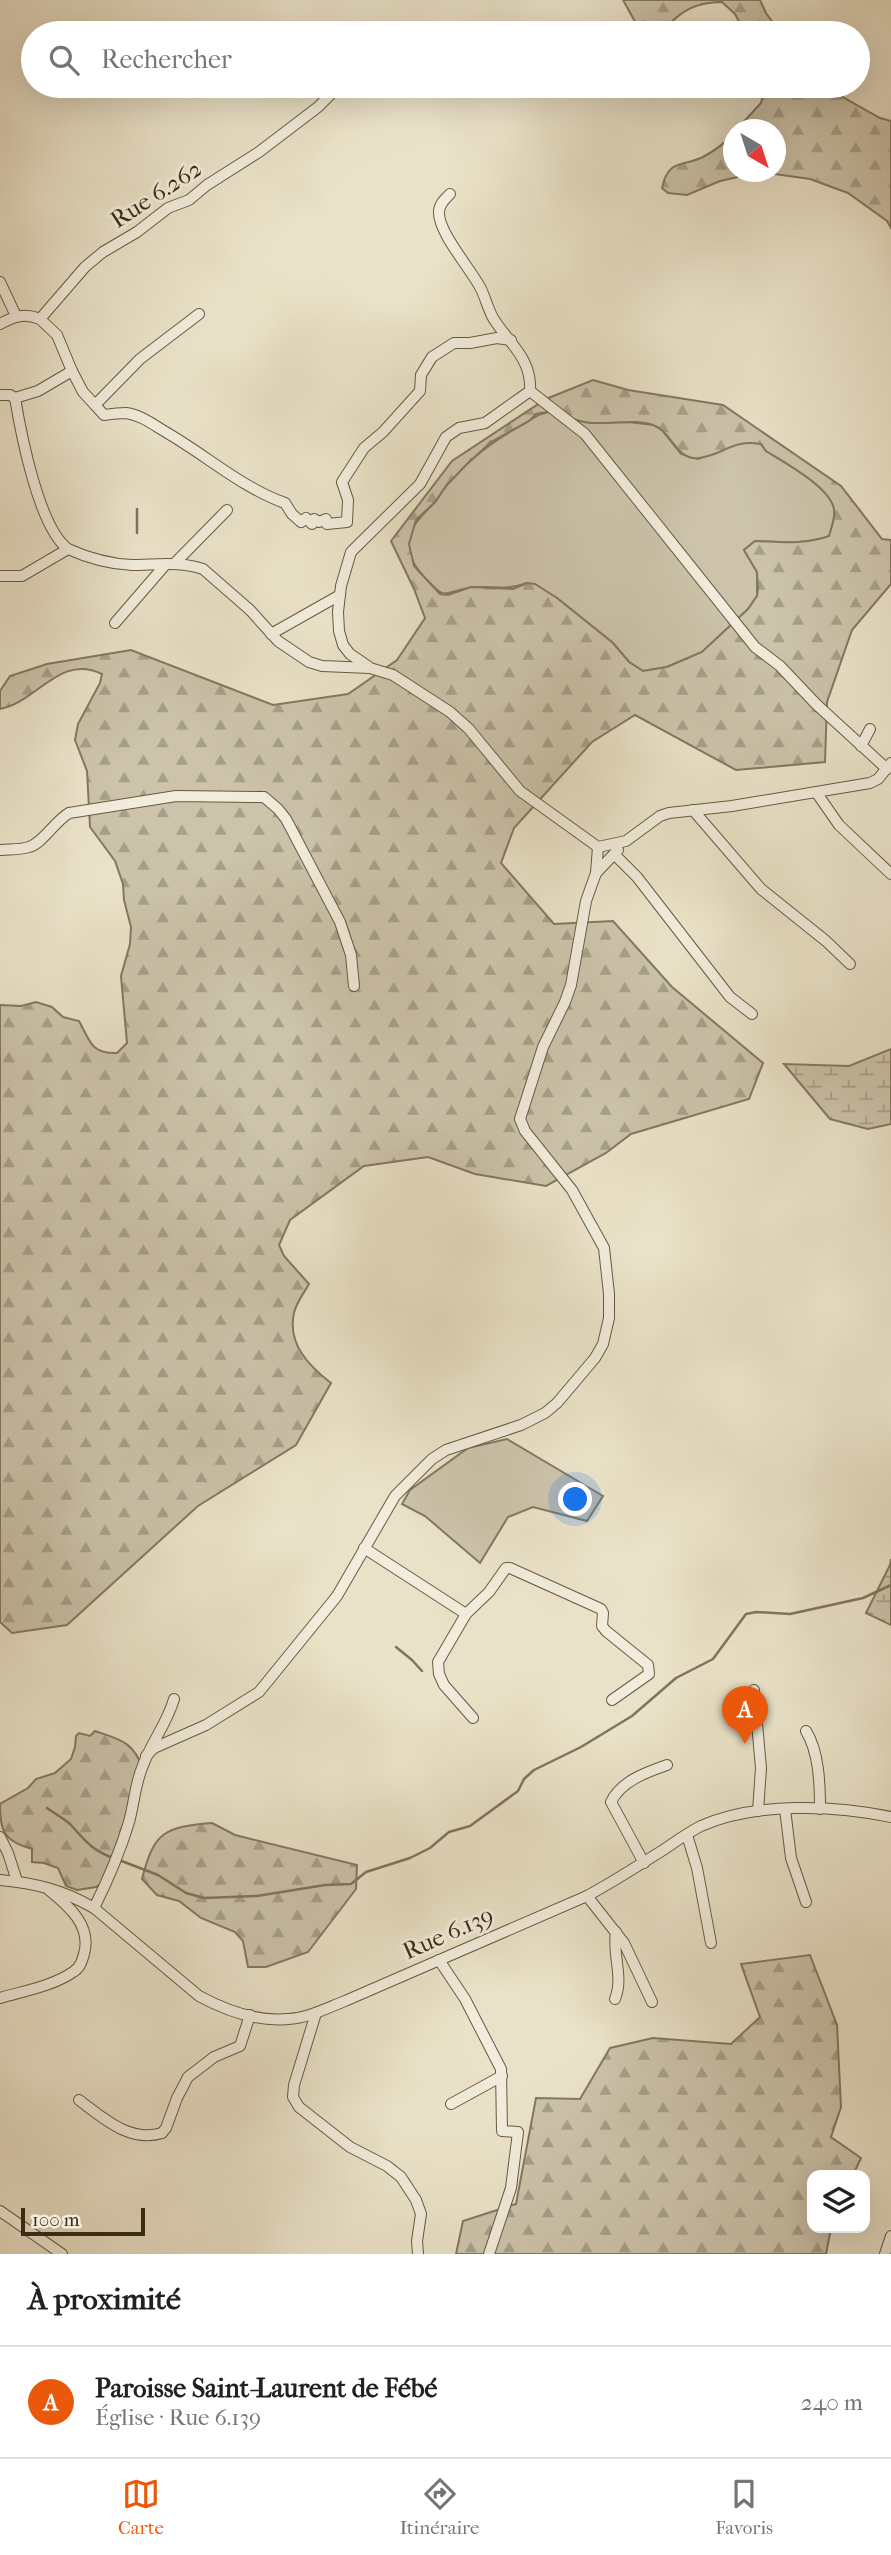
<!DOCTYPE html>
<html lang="fr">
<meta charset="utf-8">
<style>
body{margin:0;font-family:"IM FELL French Canon",serif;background:#f2f2f2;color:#202124}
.controls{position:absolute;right:21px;bottom:21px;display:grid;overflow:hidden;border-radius:14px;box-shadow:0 7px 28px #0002}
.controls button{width:63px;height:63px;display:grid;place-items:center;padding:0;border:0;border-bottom:2px solid #e0e0e0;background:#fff;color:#202124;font:35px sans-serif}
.compass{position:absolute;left:723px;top:119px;width:63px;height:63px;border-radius:50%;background:#fff;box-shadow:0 7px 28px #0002;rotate:141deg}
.scale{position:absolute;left:21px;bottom:18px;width:124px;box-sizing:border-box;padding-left:7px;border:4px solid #3c2c16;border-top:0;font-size:19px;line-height:24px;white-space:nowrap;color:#3c2c16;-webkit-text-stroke:5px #f1ecdb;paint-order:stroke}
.you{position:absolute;left:576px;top:1500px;width:24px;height:24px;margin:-18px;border:5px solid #fff;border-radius:50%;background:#1a73e8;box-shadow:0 0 0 10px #1a73e833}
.badge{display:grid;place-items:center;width:46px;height:46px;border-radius:50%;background:#ea580c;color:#fff;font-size:23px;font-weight:700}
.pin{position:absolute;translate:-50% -58px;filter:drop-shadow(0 2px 4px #0008)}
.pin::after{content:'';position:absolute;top:37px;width:24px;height:21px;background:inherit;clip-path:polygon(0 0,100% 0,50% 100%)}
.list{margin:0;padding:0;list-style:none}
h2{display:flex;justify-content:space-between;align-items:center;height:91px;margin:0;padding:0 28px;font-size:30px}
h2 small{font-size:23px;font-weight:400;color:#757577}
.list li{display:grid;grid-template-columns:46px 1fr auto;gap:21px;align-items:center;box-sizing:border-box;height:112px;padding:0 28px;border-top:2px solid #e0e0e0}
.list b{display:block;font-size:26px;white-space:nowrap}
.list p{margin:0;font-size:23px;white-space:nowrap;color:#757577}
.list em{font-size:23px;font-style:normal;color:#757577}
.icon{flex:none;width:38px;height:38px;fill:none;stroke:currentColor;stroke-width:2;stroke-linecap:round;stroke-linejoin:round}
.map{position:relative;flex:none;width:891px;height:2254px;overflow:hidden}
.search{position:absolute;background:#fff;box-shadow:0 7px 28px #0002;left:21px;right:21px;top:21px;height:77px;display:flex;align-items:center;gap:18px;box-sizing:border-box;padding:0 24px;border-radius:38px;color:#757577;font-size:26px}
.sheet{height:203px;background:#fff}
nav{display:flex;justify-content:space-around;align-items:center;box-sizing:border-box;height:98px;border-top:2px solid #e0e0e0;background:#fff;font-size:19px;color:#757577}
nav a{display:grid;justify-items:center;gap:4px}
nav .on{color:#ea580c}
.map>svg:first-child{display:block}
.green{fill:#ccc3aa;stroke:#847860;stroke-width:2}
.forest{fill:url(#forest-firs);stroke:#847860;stroke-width:2;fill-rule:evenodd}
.wetland{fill:url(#wetland-marsh);stroke:#847860;stroke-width:2}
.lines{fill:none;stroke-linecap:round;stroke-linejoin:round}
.stream{stroke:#81745c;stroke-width:2.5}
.minor-casing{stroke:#685a42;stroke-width:12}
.minor{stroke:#f1ecdb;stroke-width:10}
.labels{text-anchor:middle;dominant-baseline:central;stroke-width:6;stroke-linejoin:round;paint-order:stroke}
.street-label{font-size:24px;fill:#3c2c16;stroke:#f1ecdb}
</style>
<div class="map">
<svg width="891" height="2254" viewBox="0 0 891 2254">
<defs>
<pattern id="forest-firs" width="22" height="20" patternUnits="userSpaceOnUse" patternTransform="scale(1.75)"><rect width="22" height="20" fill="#ccc3aa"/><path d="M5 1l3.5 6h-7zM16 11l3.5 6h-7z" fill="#a79f89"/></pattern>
<pattern id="wetland-marsh" width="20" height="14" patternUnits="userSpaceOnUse" patternTransform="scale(1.75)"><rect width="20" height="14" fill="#ccc3aa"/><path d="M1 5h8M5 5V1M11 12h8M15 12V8" fill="none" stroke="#a79f89"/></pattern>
</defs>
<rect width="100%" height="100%" fill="#eae2c8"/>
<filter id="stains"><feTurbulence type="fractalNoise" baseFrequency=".00286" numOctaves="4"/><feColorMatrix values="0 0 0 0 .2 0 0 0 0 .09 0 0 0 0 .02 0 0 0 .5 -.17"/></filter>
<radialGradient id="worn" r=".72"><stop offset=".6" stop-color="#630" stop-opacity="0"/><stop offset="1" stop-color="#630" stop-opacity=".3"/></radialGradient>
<!-- green -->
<g class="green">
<path d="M554 411 591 423 628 422 654 425 661 429 681 454 698 459 739 443 746 442 761 444 766 451C784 462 830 487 834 508 836 517 831 528 830 536 805 545 781 542 755 541L744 550 757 572V596L748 609 702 652 667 667 643 671 629 662 613 643 557 598 527 583C503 592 491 584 469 588 440 593 447 601 424 577 416 568 408 557 409 544 409 526 422 516 433 504 438 499 441 492 446 486 467 460 492 442 520 426 536 418 535 414 554 411Z"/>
<polygon points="507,1439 603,1496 587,1521 533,1507 508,1517 480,1563 425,1516 402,1504 410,1490 468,1448"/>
</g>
<!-- forest -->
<g class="forest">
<path d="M623 0H760L766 13 780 33H745L735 14 722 2C696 2 680 11 664 30L646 33 638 27Z"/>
<path d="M765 86H823L880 118 891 121V228L887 221 848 193 810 179 760 172 720 181 687 195 668 193 662 188C668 159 682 167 703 157 714 151 725 143 733 134L734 172H776V130L737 129 761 103Z"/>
<path d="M593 380 628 390 723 405 841 486 882 539 891 540V584L852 630 827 702 825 762 736 770 635 715 592 742 514 828 501 863 554 924 613 921 672 987 763 1063 749 1099 631 1134 606 1153 546 1186 475 1174 428 1157 364 1166 290 1220 279 1245 284 1256 309 1284C304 1293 296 1303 294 1313 287 1344 309 1366 331 1383L296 1445 198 1506 67 1625 12 1633 0 1622V1005L21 1006 36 1002 52 1007 63 1017 79 1021C90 1041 91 1054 117 1053L127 1043 121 976 130 944 131 927 124 900 123 884 115 861 90 827 87 771 75 740 78 724 100 683 102 674C60 653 36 703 0 709V691L10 676 47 664 131 650 273 705 348 694 397 660 425 618 414 589 391 541 452 461 546 399ZM553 411C566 417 580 423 594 423 613 424 635 419 653 425 672 431 676 461 699 458 724 455 731 439 761 444L766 451C784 462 830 487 834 509 836 517 831 528 829 536 804 545 781 542 755 541L744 550 757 572 758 588 757 596 748 609 702 652 667 667 643 671 629 662 613 643 557 598 535 584 527 583 513 589 471 587 448 595 440 594 414 566 409 544 416 520 435 502 446 486 467 464 491 442 529 421 536 414Z"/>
<path d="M95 1731C122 1740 133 1742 144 1770L121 1831 109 1878 96 1887 77 1890 66 1886 58 1868 44 1863 32 1862V1849C4 1841 0 1832 0 1804L28 1788 36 1779 55 1773 71 1759 75 1747 76 1736 79 1733 90 1736Z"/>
<path d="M212 1823 235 1835 357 1865 356 1889 308 1952 266 1967H248L243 1941 235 1932 201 1918 179 1901 157 1895 142 1879C154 1831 165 1827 212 1823Z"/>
<polygon points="810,1955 837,2025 841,2107 831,2137 861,2158 853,2175 812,2175 812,2228 831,2228 826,2254 456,2254 463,2221 516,2204 536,2098 580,2099 610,2048 653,2038 731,2044 760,2017 741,1964"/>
</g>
<!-- wetland -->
<g class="wetland">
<polygon points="891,1049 891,1124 868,1129 830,1119 784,1064 849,1066"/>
<polygon points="891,1559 891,1625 866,1613 890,1565"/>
</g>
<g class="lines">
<!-- stream -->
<g class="stream">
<polyline points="137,533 137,509"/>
<polyline points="396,1647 412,1660 422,1671"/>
<path d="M47 1808C54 1813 63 1818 70 1824 86 1841 90 1849 113 1858"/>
<polyline points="119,1860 158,1875 186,1893 204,1898 257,1896 325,1885 351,1884 366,1872 410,1858 430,1848 449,1832 470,1826 518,1791 524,1779 534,1770 581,1747 632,1716 676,1678 713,1659 746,1614 756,1612 790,1614 863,1598 891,1585"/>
</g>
<!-- minor casing -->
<g class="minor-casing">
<g id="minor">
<polyline points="0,282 16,316"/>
<polyline points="40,319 57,335 72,371"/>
<path d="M0 324C15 316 24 313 40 319L85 267 103 252 137 232 168 208 189 200 207 185 259 152 318 107 337 88"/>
<polyline points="530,391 585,434 755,647 780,666 816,704 887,769"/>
<polyline points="0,395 10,395 15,398 38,391 72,371 83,392 95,405 140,359 199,314"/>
<path d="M15 398C21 434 39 528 68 549"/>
<path d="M95 405 104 415C111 414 119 413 126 413 142 415 155 426 169 434 208 457 243 488 285 503L292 514 301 522 306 518 312 524 314 519 319 522 326 519 327 524 347 522 348 500 342 482 364 448 383 432 420 391 421 375 432 357 454 343H470L497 338 511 340"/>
<polyline points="174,564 227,510"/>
<path d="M0 576H22L68 549C88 558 109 564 132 565 155 565 180 561 203 569L250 610 278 641 309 662 322 666 370 668 393 675 450 712 469 729 520 791 598 847 626 841 660 816 669 813 732 806 870 783 878 779 891 763"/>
<polyline points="115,623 166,564"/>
<polyline points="271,634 340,595"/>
<path d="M369 667 350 654 343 645 339 631 338 612 341 586 351 552 420 484 446 437 459 428 485 423 530 391C532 360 511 345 495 321 488 311 486 298 480 287 470 268 438 232 439 212 439 204 445 199 450 194"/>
<polyline points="861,746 870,729"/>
<polyline points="816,792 839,825 891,874"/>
<polyline points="693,810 761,889 826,941 850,964"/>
<path d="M0 850C9 849 21 850 29 847 43 843 54 822 69 813L176 796 264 797 278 809 286 819 340 922 351 955 354 986"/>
<polyline points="614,854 637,877 730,997 752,1014"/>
<polyline points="596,873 618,850"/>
<polyline points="364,1548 466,1614"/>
<polyline points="754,1690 761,1768 758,1811"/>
<polyline points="473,1718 444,1685 439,1674 438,1662 466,1614 489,1592 506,1568 510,1568 601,1609 603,1613 602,1626 606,1631 648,1665 649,1674 612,1700"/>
<path d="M806 1731C819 1752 820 1784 820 1809"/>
<polyline points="146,1756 154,1748 206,1725 259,1692 337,1596 395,1496 432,1459 446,1450 521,1425 545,1413 557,1403 595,1358 603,1344 609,1318 609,1294 604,1248 572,1190 525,1131 520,1119 543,1047 565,1002 571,985 586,901 596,873 598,847"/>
<polyline points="785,1809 791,1858 806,1902"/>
<polyline points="687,1835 697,1868 711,1943"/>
<polyline points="0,1837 8,1853 17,1881"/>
<path d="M644 1863 611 1802C621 1781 647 1772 667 1765"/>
<path d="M0 1880C35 1883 63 1890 94 1908L199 1996C225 2010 258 2022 288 2019 308 2018 327 2008 345 2001L587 1896C613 1882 636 1867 660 1852 674 1843 687 1833 701 1826 755 1802 834 1805 891 1817"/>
<polyline points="587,1896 624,1943 652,2002"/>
<path d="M94 1908C108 1880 120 1852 129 1822 134 1804 135 1785 142 1768 150 1744 167 1724 174 1699"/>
<polyline points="439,1960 465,1999 501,2069 502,2131 518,2132 511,2188 489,2254"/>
<path d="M0 1998C24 1991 53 1986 73 1972 80 1968 82 1961 84 1954 92 1926 69 1906 49 1890"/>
<path d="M615 1999C624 1977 612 1955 616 1932"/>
<polyline points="316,2013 294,2085 293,2097 299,2107 350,2147 387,2166 401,2177 416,2200 421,2214 417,2241 418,2254"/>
<path d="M79 2100C103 2118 130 2143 162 2133L166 2128 177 2098 188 2077 214 2057 240 2046 250 2015"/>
<polyline points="451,2104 502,2076"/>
<polyline points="0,2211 62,2254"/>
<polyline points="885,2254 891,2236"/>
</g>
</g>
<!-- minor -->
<use href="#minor" class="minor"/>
</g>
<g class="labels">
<!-- street labels -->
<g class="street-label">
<text transform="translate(156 194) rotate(-33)">Rue 6.262</text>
<text transform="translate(448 1933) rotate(-24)">Rue 6.139</text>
</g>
</g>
<rect width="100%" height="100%" filter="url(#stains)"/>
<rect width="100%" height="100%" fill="url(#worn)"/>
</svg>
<div class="controls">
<button><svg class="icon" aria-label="layers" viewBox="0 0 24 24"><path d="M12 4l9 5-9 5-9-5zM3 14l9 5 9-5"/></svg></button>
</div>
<svg class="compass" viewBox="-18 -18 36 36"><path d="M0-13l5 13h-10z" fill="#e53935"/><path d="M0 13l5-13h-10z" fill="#757577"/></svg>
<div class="scale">100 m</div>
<div class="you"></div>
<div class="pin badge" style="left:745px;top:1744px">A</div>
<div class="search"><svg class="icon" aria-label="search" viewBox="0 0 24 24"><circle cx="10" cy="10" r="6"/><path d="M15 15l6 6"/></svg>Rechercher</div>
</div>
<section class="sheet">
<h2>À proximité<small></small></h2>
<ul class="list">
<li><span class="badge">A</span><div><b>Paroisse Saint-Laurent de Fébé</b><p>Église · Rue 6.139</p></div><em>240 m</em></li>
</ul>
</section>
<nav>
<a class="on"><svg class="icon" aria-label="map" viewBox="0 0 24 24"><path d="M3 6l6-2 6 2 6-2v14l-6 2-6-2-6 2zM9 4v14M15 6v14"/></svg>Carte</a>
<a><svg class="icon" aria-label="directions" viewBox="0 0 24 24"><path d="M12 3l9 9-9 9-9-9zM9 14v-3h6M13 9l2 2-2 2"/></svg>Itinéraire</a>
<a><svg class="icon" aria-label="saved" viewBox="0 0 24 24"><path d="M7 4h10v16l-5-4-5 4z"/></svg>Favoris</a>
</nav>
